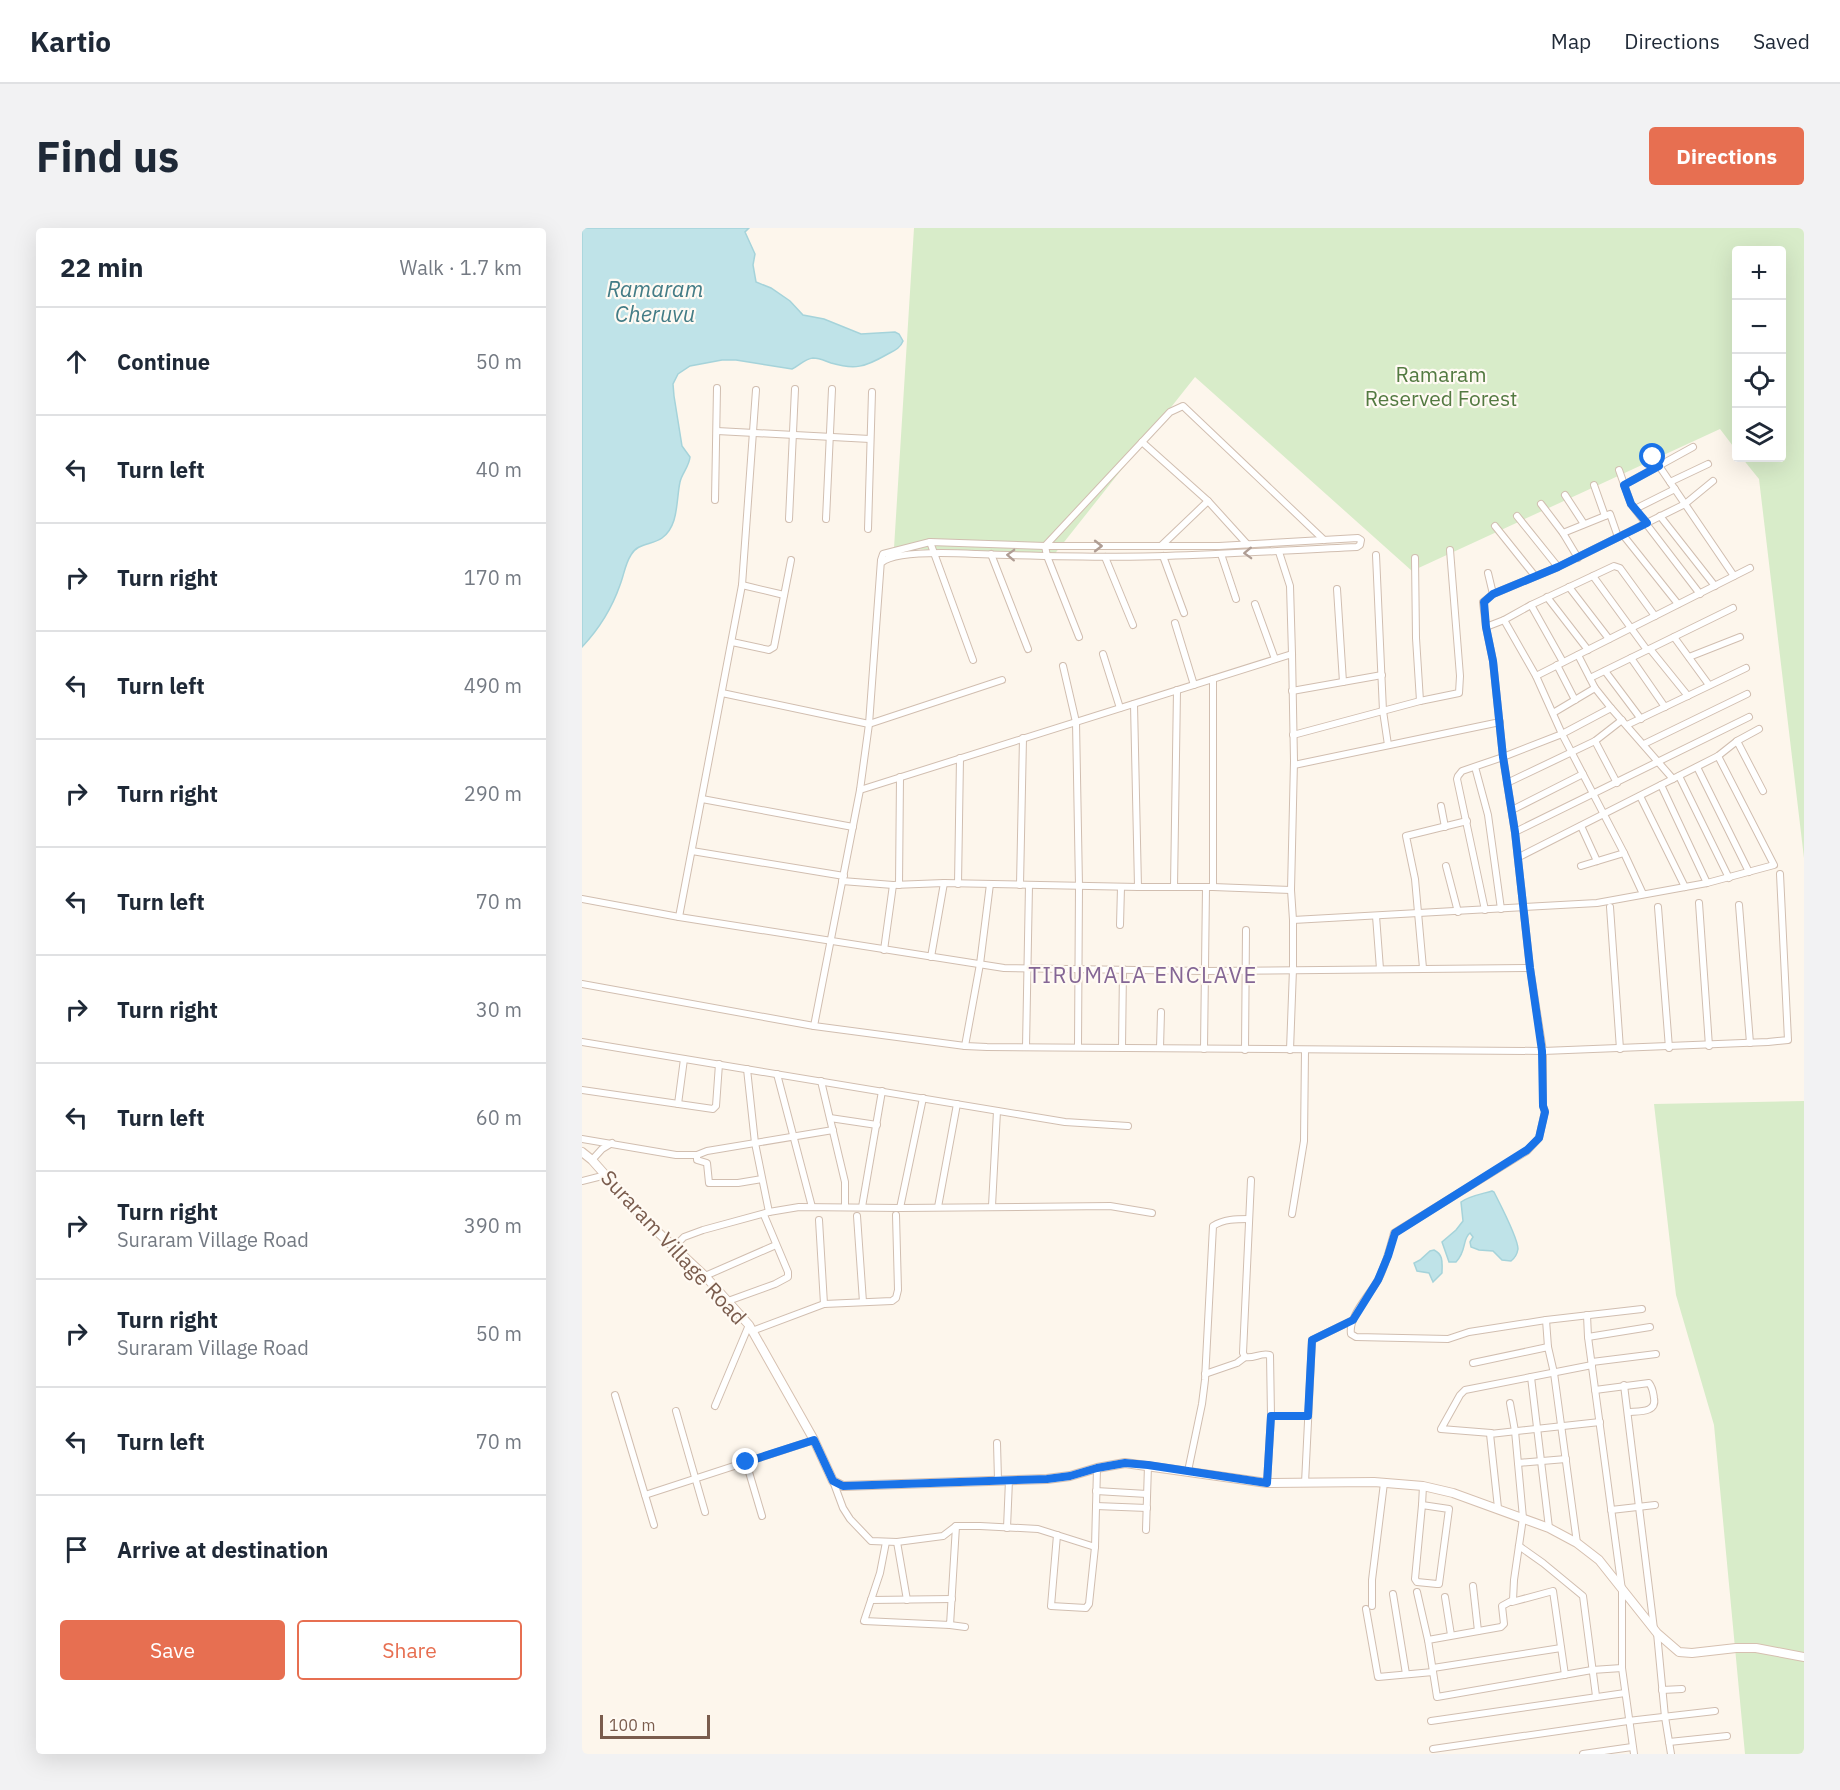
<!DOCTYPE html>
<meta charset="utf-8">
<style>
body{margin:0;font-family:"IBM Plex Sans",sans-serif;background:#f2f2f3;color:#1f2937}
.controls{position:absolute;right:18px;top:18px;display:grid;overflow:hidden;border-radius:6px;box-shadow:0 6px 24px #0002}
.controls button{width:54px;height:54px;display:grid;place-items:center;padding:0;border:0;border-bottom:2px solid #e0e1e3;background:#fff;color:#1f2937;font:30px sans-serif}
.scale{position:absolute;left:18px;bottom:15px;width:110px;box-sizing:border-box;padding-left:6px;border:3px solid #7a5c4d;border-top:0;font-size:16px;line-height:21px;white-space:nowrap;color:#7a5c4d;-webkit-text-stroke:4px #fffaf3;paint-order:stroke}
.stop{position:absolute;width:18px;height:18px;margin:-14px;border:4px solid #1a73e8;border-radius:50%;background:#fff}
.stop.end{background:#1a73e8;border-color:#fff;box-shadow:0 2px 6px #0008}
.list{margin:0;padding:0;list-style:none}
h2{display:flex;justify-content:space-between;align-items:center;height:78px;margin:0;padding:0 24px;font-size:26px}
h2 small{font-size:20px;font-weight:400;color:#747a83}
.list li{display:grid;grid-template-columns:39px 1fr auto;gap:18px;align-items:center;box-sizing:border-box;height:108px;padding:0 24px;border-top:2px solid #e0e1e3}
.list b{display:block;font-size:22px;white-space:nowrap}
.list p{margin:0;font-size:20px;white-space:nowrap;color:#747a83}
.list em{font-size:20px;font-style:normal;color:#747a83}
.actions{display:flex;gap:12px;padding:18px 24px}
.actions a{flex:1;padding:14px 0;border:2px solid #e76f51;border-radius:6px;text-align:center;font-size:21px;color:#e76f51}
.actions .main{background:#e76f51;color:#fff}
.icon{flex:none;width:33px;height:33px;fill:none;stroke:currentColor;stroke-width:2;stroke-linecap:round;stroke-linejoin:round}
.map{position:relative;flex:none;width:1222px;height:1526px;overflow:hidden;border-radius:6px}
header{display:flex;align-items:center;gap:36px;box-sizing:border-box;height:84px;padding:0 30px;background:#fff;border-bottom:2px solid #e0e1e3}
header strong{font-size:28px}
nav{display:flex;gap:33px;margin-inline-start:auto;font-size:21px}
.intro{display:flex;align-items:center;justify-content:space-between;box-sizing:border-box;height:144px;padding:0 36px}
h1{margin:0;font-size:42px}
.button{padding:15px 27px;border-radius:6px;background:#e76f51;color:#fff;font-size:21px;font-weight:700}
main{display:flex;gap:36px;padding:0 36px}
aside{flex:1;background:#fff;border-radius:6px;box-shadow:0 6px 24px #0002}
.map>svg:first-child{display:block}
.green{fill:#d8ecc9}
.water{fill:#bfe3e8;stroke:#a5d3da;stroke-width:1.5}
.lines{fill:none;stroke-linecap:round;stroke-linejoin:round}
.minor-casing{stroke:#d1beb0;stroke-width:8}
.secondary-casing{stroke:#d6c0b0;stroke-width:10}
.minor{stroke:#fff;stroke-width:6}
.secondary{stroke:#fff;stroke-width:8}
.oneway{stroke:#af9d94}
.route{stroke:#1a73e8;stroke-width:8}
.labels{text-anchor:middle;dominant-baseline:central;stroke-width:4.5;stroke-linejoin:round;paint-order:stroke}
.park-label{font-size:21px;fill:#537a41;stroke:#fffaf3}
.street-label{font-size:21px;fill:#7a5c4d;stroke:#fffaf3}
.water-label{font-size:22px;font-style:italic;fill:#437c86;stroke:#fffaf3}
.neighbourhood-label{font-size:22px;letter-spacing:1.5px;fill:#846695;stroke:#fffaf3}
</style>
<header>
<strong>Kartio</strong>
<nav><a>Map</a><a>Directions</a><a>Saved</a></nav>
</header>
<div class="intro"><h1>Find us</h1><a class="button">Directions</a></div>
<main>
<aside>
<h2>22 min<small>Walk · 1.7 km</small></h2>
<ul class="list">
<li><svg class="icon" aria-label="ahead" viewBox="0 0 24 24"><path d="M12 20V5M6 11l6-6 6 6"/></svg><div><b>Continue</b></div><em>50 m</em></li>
<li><svg class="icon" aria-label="left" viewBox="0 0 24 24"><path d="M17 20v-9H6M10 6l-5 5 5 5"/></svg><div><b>Turn left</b></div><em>40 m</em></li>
<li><svg class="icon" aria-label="right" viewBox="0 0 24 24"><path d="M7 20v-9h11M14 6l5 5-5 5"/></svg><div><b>Turn right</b></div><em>170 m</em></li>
<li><svg class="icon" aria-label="left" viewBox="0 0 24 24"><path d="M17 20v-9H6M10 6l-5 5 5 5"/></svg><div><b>Turn left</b></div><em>490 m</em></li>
<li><svg class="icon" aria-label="right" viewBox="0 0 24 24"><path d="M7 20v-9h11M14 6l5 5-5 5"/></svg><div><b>Turn right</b></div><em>290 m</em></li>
<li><svg class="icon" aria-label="left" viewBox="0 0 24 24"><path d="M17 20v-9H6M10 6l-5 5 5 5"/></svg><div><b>Turn left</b></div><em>70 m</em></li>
<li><svg class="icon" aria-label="right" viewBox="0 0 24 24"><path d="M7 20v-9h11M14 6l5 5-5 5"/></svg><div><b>Turn right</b></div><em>30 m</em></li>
<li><svg class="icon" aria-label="left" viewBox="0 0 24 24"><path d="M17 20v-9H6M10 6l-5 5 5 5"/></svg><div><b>Turn left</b></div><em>60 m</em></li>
<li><svg class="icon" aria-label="right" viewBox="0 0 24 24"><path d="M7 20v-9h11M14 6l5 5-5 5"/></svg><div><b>Turn right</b><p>Suraram Village Road</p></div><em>390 m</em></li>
<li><svg class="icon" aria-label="right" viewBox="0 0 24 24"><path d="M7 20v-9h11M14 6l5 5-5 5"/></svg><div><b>Turn right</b><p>Suraram Village Road</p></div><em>50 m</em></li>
<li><svg class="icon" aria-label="left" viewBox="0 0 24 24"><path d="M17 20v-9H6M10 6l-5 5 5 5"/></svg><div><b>Turn left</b></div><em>70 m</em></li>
<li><svg class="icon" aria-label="arrive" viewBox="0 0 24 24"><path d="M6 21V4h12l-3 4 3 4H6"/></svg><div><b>Arrive at destination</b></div></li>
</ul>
<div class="actions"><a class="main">Save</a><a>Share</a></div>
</aside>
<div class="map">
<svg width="1222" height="1526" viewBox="0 0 1222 1526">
<rect width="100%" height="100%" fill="#fdf6ec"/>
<!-- green -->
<g class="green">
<polygon points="332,0 1222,0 1222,630 1177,251 1160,230 1200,230 1200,22 1154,22 1154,222 1138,201 830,343 613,149 471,328 312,320"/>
<polygon points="1222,873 1222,1526 1163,1526 1132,1197 1094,1067 1072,876"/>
</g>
<!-- water -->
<g class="water">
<path d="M0 0H167L163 4 173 26 171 37 174 54 189 60 208 73 221 87 242 91 279 106 313 104 317 106 321 113C318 121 311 123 304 127 283 139 273 142 249 135 243 133 238 130 231 130 222 131 217 138 210 141L154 132H140L108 138 96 146 91 156 92 168 100 218 108 229C107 239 100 245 98 254 94 272 97 298 80 310 70 317 55 315 49 327 43 336 42 347 38 357 30 380 17 401 0 419Z"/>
<path d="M910 963 912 964C918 976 936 1010 936 1021 935 1027 933 1030 929 1033L920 1032 911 1023 897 1022 889 1019 888 1014 891 1009 888 1005C880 1011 885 1023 874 1034H867L860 1014 874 1002 881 993 879 974C887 968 900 966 910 963Z"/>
<path d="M852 1022C862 1027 860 1035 860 1045L851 1054 847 1045 835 1043 832 1035 838 1032 848 1023Z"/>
</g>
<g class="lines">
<!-- minor casing -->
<g class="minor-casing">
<g id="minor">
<polyline points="135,203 288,211"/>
<polyline points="560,214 626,273 665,316"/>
<polyline points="1071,229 1152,348"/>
<polyline points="1037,242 1049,276 1118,366"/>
<polyline points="1088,254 1126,236"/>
<polyline points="1012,257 1023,288"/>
<polyline points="1042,257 1111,219"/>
<polyline points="983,267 1002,296"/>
<polyline points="133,272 135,160"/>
<polyline points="959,276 981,305 996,330"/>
<polyline points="1053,281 1093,261"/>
<polyline points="935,288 976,339"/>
<polyline points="1078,288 1133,358"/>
<polyline points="207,291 213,161"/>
<polyline points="244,291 250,161"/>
<polyline points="913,298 953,348"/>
<polyline points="286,301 290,164"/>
<polyline points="981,305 1028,286 1036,309"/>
<polyline points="1041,307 1096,376"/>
<polyline points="348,314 391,432"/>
<polyline points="580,317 626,273"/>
<polyline points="697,324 708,358 710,426 712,533 709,662 711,692 711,741 708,822"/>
<polyline points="409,326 446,421"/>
<polyline points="639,326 654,371"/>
<polyline points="794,327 801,483 806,517"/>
<polyline points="581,328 602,385"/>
<polyline points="523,329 551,397"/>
<polyline points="833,330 834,410 838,473"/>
<polyline points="906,345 911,366 901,374 904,399 922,392 954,448 980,506 1042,625 1061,666"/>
<polyline points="1011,348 1065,422"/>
<polyline points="160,357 202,367"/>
<polyline points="987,359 1027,411"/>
<polyline points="755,361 761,454"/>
<polyline points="911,366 976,339 1103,276 1131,253"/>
<polyline points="965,369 1006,422"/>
<polyline points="673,376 693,431"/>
<polyline points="949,377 981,434"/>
<polyline points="922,392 949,377 1032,338 1038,340 1073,388"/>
<polyline points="593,395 612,457"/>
<path d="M904 399 911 433 921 529 933 604 948 740 961 823V878L963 883 957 910 945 923 812 1005C808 1020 804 1036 797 1050 789 1066 766 1088 769 1106L774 1109 866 1111 887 1104 964 1092 1060 1081"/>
<polyline points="497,409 465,328 463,318 588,184 601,178 742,312"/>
<polyline points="1092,409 1127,457"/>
<polyline points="150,414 187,422 192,419 209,332"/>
<polyline points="1068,421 1106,468"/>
<polyline points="521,426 538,480"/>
<polyline points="996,427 1013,460 1029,480"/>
<polyline points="1107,429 1158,409"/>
<polyline points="1049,430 1083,479"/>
<polyline points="975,437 993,472"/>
<polyline points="481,438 494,494 497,658 496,819"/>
<polyline points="1023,443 1059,491"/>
<polyline points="954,448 1168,340"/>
<polyline points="1008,450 1151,380"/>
<polyline points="631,451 631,659"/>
<polyline points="710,463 800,447"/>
<polyline points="140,465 287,496 420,452"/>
<polyline points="552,476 556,659"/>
<polyline points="971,485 1013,460"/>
<polyline points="1045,497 1164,440"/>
<polyline points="711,507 838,473 877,465 878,448 868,322"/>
<polyline points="1013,513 1035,555"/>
<polyline points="1155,513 1177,501"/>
<polyline points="1062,516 1165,466"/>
<polyline points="712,537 918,494"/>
<polyline points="893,539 906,587 919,681"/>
<polyline points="1115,539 1167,644"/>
<polyline points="1097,548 1147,650"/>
<polyline points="925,555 1013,513 1040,492"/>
<polyline points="1079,557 1125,655"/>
<polyline points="278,562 710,426"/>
<polyline points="1058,568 1103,659"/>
<polyline points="120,571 271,599"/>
<polyline points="859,578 863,599"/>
<polyline points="930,582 1001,546"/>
<polyline points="999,598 1015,633"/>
<polyline points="933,604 1167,489"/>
<polyline points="110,623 262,648"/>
<polyline points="937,629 1136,528 1155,513 1181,563"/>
<polyline points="864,638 876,684"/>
<polyline points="999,638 1042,625"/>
<polyline points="260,653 311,657 362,655 556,659 631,659 709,662"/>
<polyline points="376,656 378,530"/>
<polyline points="317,657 318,549"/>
<polyline points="438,657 441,510"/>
<polyline points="592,659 595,462"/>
<polyline points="0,671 97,689 422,740 623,743 948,740"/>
<polyline points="1117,675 1127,818"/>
<polyline points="1157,677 1168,815"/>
<polyline points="1028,679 1038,821"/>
<polyline points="1076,679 1087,820"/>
<polyline points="903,682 875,551 876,548 880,543 921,529 980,506 1029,480 1091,551"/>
<polyline points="794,688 798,741"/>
<polyline points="97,689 160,357 174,162"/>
<polyline points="711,692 1015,675 1125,655 1192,637 1136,528"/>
<polyline points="538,697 539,659"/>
<polyline points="302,722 311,657"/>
<polyline points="349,729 362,655"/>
<polyline points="841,740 833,651 824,608 885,593"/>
<polyline points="0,756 232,798 383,818 405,819 961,823 1186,814 1206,812 1198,646"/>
<path d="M232 798 278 562 287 496 299 332 301 326 348 314 463 318H637L776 310 779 312 778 317 775 319C711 322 648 326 584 328 520 330 457 328 393 326 373 325 313 322 299 335"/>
<polyline points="0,814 483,894 546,898"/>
<polyline points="383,818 398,736 408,656"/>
<polyline points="444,819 447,657"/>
<polyline points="540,820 541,741"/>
<polyline points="578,820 579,784"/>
<polyline points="622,821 624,659"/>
<polyline points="663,822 664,702"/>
<polyline points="165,841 173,915 187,984"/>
<polyline points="195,846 230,979"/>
<polyline points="239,853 263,954 263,979"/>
<polyline points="0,862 131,881 134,878 137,836"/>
<polyline points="96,876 102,831"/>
<polyline points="248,890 295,897"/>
<polyline points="0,911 94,927 115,927 125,923 251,902"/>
<polyline points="115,927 115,932 125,935 127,955 156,955 180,951"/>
<polyline points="10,932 20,921 30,915"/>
<path d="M669 952 661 1125 663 1129C672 1131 679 1124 688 1127L689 1188 685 1255"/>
<polyline points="0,953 24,947"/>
<polyline points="410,978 415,883"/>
<polyline points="280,979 300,863"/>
<polyline points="356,979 375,876"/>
<polyline points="318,980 341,870"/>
<polyline points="710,986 722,913 723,822"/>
<polyline points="275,988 281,1074"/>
<polyline points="237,992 242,1076"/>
<polyline points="92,1019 102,1009 121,1002 187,984 217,979 318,980 528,978 570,985"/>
<polyline points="123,1048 194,1017"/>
<polyline points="146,1073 193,1056 206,1049 206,1044 182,987"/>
<polyline points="1005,1087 1006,1109 1040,1362 1040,1440 1052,1526"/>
<polyline points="964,1092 966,1119"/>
<polyline points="170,1103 242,1076 310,1073 314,1070 316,1062 314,987"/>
<polyline points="1006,1109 1068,1099"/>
<polyline points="1010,1134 1074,1126"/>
<polyline points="891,1135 966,1119 972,1145 995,1315"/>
<polyline points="623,1146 655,1135 663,1129"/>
<polyline points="949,1149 967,1300"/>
<polyline points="1042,1157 1072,1401"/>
<path d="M1013 1162 1067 1155C1071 1160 1071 1164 1072 1170 1075 1185 1057 1183 1046 1184"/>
<polyline points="33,1167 72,1297"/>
<polyline points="133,1178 167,1097"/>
<polyline points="94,1183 123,1284"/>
<polyline points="689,1188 726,1188"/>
<polyline points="909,1205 859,1201 878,1167 883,1162 1010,1137"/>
<polyline points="415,1215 416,1252"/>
<polyline points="164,1234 180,1288"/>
<polyline points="936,1235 984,1231"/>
<path d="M606 1243 620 1176 623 1152 631 998C642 991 654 991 667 991"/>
<polyline points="251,1253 261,1280 268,1291 289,1313 315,1314 361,1308 374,1298 398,1298 456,1301 513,1319"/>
<polyline points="723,1255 730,1112 771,1092"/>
<polyline points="514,1263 565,1266"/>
<polyline points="63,1267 232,1212"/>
<polygon points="840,1277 867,1281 857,1356 855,1356 835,1354 833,1351"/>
<polyline points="840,1277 841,1258"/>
<polyline points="514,1278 565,1280"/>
<polyline points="916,1280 908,1206 1018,1194"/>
<polyline points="1029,1282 1073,1277"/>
<polyline points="425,1300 427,1252"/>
<polyline points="564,1302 566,1237"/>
<polyline points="475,1307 469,1378 504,1380 507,1376 513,1319 515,1240"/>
<polyline points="304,1314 298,1345 282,1393 368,1397 374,1298"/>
<polyline points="315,1314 325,1372"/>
<polyline points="937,1318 961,1335 1001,1368 1014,1468"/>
<polyline points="891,1358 896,1403"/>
<polyline points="835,1364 846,1412 855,1469 1010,1442 1040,1440"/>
<polyline points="811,1366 824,1446"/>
<polyline points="863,1369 869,1407"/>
<polyline points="289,1372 370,1371"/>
<polyline points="930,1374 971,1363 983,1447"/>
<polyline points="790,1378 790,1352 802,1255"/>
<polyline points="784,1381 796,1449 851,1444"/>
<polyline points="368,1397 383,1399"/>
<polyline points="1075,1405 1083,1489 1089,1526"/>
<polyline points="846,1412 919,1399 922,1396 920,1378 931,1372 932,1352 941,1290 933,1203 928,1175"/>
<polyline points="851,1440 979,1420"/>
<polyline points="1080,1462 1100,1461"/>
<polyline points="849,1493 1043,1465"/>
<polyline points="1087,1514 1145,1508"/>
<polyline points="851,1521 1046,1493 1133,1483"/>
<polyline points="1001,1526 1050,1519"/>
</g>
</g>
<!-- secondary casing -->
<g class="secondary-casing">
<polyline id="secondary" points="0,924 10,932 65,994 123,1048 167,1097 232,1212 251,1253 261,1258 465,1251 488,1248 515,1240 543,1235 685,1255 792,1254 841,1258 871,1265 967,1300 995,1315 1017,1332 1075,1405 1097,1424 1110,1425 1154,1420 1174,1420 1222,1429"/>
</g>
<!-- minor -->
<use href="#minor" class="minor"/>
<!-- secondary -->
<use href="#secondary" class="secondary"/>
</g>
<!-- one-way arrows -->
<defs><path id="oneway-chevron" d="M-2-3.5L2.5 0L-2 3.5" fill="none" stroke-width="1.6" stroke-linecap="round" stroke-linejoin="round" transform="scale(1.5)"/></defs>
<g class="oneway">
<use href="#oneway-chevron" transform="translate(516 318)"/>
<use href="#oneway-chevron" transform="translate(666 325) rotate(178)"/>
<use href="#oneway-chevron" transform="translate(429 327) rotate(-178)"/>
</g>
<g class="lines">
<!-- route -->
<polyline class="route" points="164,1234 232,1212 251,1253 261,1258 465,1251 488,1248 515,1240 543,1235 566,1237 685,1255 689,1188 726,1188 730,1112 771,1092 796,1052 806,1028 813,1005 945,922 957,910 963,884 961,878 960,823 948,740 933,604 921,529 911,433 904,399 902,374 911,366 976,339 1065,295 1049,276 1042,257 1077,238 1071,229"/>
</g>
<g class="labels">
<!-- park labels -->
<g class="park-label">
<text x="859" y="146">Ramaram<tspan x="859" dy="24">Reserved Forest</tspan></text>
</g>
<!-- street labels -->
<g class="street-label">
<text transform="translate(92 1019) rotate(47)">Suraram Village Road</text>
</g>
<!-- water labels -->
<g class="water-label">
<text x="73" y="60">Ramaram<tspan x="73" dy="25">Cheruvu</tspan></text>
</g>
<!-- neighbourhood labels -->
<g class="neighbourhood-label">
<text x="561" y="746">TIRUMALA ENCLAVE</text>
</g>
</g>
</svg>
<div class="controls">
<button>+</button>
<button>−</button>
<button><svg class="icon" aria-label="locate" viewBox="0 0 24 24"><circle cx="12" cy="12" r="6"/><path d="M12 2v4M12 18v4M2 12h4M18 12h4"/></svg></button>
<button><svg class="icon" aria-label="layers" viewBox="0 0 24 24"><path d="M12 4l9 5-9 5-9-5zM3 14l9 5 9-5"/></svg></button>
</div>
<div class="scale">100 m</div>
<div class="stop" style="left:1071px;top:229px"></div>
<div class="stop end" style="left:164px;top:1234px"></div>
</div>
</main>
